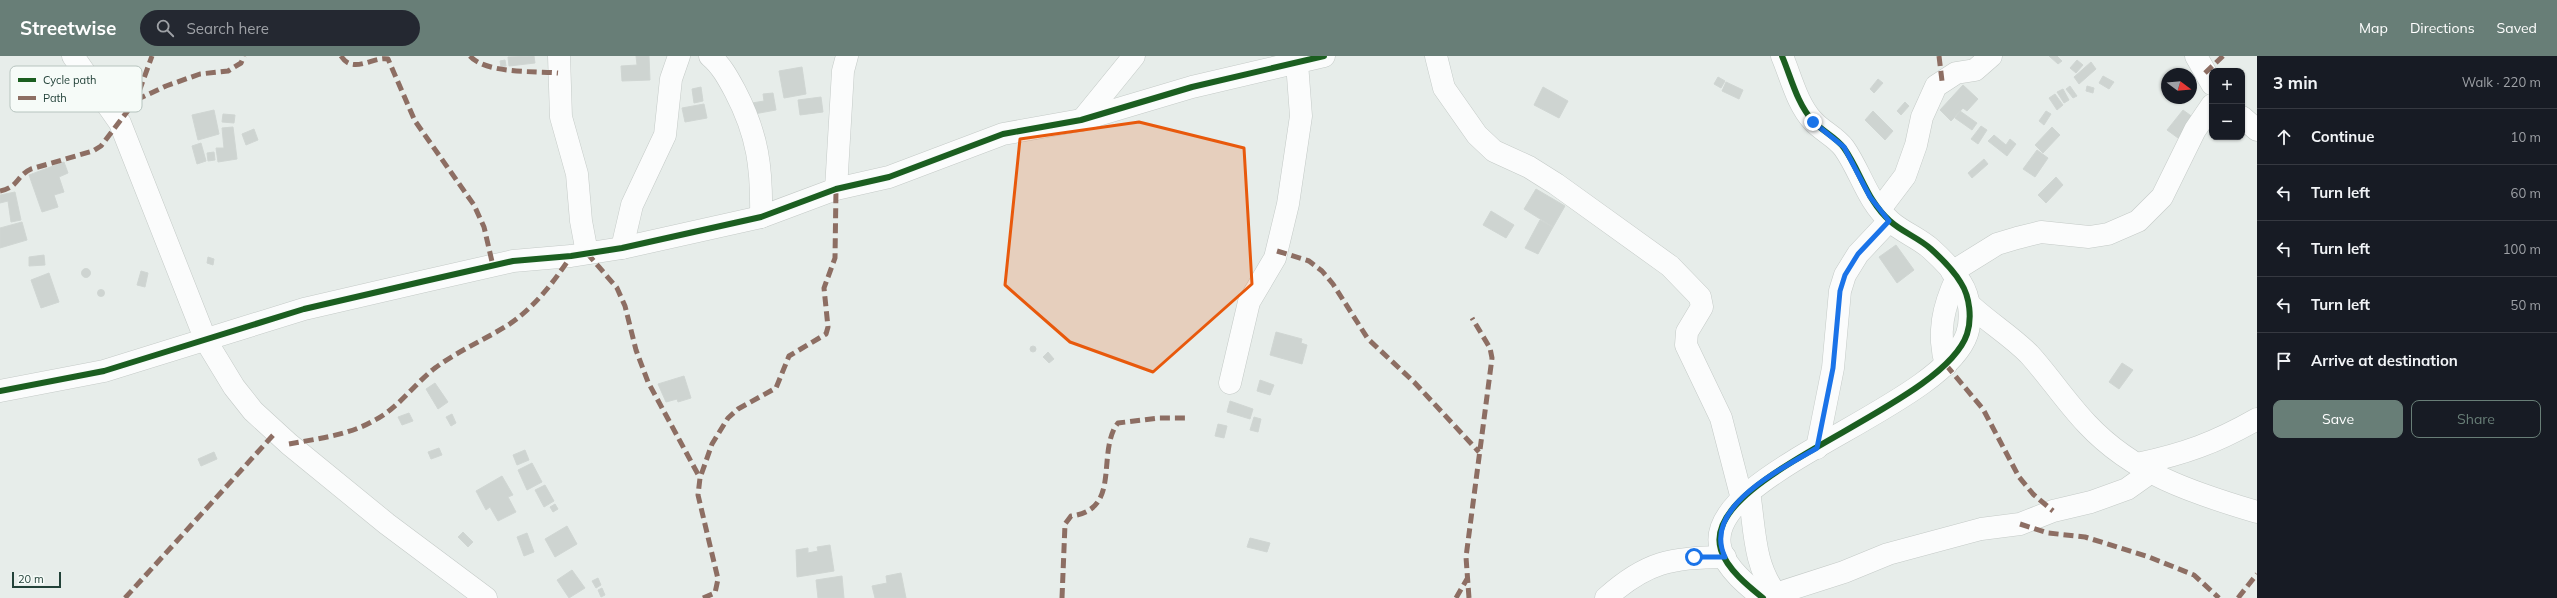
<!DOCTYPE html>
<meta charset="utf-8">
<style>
body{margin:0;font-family:Mulish,sans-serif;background:#242831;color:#f1f3f6}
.controls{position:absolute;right:12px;top:12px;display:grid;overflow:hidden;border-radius:8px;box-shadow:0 1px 3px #0004}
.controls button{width:36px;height:36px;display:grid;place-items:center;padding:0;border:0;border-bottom:1px solid #363941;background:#171b24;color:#f1f3f6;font:20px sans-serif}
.compass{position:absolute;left:2161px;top:12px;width:36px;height:36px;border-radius:50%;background:#171b24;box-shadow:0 1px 3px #0004;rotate:106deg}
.scale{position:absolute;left:12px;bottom:10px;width:49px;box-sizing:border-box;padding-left:4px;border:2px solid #234239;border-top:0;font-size:11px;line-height:14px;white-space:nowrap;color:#234239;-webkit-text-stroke:3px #f6fbf8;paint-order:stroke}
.stop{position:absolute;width:12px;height:12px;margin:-9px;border:3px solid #1a73e8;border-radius:50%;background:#fff}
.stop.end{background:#1a73e8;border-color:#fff;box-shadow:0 1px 4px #0008}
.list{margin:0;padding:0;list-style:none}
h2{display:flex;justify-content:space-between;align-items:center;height:52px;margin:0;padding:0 16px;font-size:17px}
h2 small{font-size:13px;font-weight:400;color:#9ea1a6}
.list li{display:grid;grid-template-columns:26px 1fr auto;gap:12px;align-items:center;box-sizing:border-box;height:56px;padding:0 16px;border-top:1px solid #363941}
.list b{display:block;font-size:15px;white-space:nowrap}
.list em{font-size:13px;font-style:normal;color:#9ea1a6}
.actions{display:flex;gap:8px;padding:12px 16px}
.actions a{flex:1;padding:9px 0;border:1px solid #687e77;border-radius:8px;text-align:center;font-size:14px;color:#687e77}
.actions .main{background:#687e77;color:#fff}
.icon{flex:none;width:22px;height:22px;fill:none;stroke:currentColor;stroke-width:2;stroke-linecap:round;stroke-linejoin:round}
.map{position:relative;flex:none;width:2257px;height:542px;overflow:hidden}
header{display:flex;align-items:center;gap:24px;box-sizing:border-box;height:56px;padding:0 20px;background:#687e77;color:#fff}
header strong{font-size:19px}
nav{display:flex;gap:22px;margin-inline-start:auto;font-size:14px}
.search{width:280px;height:36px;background:#242831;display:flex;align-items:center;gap:10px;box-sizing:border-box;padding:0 14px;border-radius:22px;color:#9ea1a6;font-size:15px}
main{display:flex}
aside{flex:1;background:#171b24}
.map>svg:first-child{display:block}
.building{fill:#ced4d1;stroke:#d0d6d3}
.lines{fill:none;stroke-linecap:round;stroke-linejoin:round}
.minor-casing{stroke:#c4cac7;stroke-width:23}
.minor{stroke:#fbfcfc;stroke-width:22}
.quiet{stroke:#8d6e63;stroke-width:5;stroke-dasharray:10 5;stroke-linecap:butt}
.cycleway-casing{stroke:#f6fbf8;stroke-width:8}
.cycleway{stroke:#1b5e20;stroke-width:6}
.route{stroke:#1a73e8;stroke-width:5}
.marked{fill:#e8590c;fill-opacity:0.2;stroke:#e8590c;stroke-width:3;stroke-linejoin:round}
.key{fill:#f6fbf8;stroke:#b7c4bf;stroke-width:1}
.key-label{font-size:11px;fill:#234239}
</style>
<header>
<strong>Streetwise</strong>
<div class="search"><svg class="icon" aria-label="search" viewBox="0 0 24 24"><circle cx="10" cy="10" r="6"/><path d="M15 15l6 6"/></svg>Search here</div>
<nav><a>Map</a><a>Directions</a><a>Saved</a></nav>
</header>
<main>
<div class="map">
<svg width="2257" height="542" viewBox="0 0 2257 542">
<rect width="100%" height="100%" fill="#e7edea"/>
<!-- building -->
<g class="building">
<polygon points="534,0 535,7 509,10 508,1"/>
<polygon points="636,0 649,0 650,24 622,25 621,10 637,9"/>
<polygon points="2049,0 2057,0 2062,5 2058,8"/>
<polygon points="505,4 506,10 501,11 500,5"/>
<polygon points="2077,4 2083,9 2076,17 2070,12"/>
<polygon points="2091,6 2096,13 2079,28 2074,21"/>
<polygon points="802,11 806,38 784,42 779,15"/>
<polygon points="2103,20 2114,26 2109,33 2099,27"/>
<polygon points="1718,21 1725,25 1721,32 1714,28"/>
<polygon points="1878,23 1883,27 1874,37 1870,33"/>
<polygon points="1726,26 1743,34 1739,43 1722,35"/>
<polygon points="1963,29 1978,43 1967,55 1963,52 1951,65 1940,54"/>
<polygon points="2070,30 2077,40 2073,42 2066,33"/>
<polygon points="2087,30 2094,32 2093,37 2086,35"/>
<polygon points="701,31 703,45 694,47 692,33"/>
<polygon points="1543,31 1568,45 1559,62 1534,49"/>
<polygon points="2063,33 2069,44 2064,47 2057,36"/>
<polygon points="773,37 776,54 754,58 752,47 764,45 763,38"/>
<polygon points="2055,38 2063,49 2057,54 2049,42"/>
<polygon points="821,41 823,56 800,59 798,44"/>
<polygon points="1905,46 1909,50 1901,59 1897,55"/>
<polygon points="704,48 707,62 685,66 682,52"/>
<polygon points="214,54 219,78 198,84 192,59"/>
<polygon points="2183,54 2194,62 2178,82 2167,74"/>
<polygon points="1873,55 1893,75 1885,84 1865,64"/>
<polygon points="1960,55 1977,67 1972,74 1955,62"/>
<polygon points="2046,55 2051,58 2044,69 2039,65"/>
<polygon points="223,58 235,59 234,67 222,66"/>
<polygon points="1981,70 1987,74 1978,88 1971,83"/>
<polygon points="233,71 237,103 218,106 216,92 224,92 222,72"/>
<polygon points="2052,71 2060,79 2043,97 2035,89"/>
<polygon points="254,73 258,84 246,89 242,78"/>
<polygon points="1994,79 2006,89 2010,83 2016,88 2007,100 1988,85"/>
<polygon points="201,87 206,105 197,108 192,90"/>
<polygon points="2037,94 2048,102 2035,121 2023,113"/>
<polygon points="214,96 215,104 208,105 207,97"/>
<polygon points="1984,103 1988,108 1972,122 1968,117"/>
<polygon points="64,106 68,117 59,121 64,136 54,139 58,151 42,156 29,119"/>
<polygon points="2056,121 2063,129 2046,147 2038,139"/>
<polygon points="1536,133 1565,150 1553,171 1524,153"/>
<polygon points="15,136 21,164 11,166 8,145 0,147 0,139"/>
<polygon points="1491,155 1514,169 1506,182 1483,169"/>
<polygon points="1540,164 1553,171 1538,198 1525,192"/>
<polygon points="22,166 27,184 0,192 0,172"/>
<polygon points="1896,189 1914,214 1897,227 1879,201"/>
<polygon points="44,199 45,209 29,210 29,201"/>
<polygon points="208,201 214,203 213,209 207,207"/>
<circle cx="86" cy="217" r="4.5"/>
<polygon points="141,215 148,217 145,231 137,229"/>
<polygon points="49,217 59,246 41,252 31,224"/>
<circle cx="101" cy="237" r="3.5"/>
<polygon points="1276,276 1302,283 1301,287 1307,289 1302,308 1270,299"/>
<circle cx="1033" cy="293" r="3"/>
<polygon points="1048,296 1054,303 1049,307 1043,301"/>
<polygon points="2122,307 2133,314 2119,333 2109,326"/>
<polygon points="684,320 691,342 678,346 677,343 666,346 658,328"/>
<polygon points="1260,324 1274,329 1270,339 1257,335"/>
<polygon points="435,327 448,346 438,353 426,333"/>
<polygon points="1230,345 1253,353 1250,363 1227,356"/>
<polygon points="409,357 413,365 402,369 398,361"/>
<polygon points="452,358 456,367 451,370 446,361"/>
<polygon points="1254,361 1261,363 1258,376 1250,374"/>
<polygon points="1218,368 1227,370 1224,382 1215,380"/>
<polygon points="439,392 442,399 431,403 428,396"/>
<polygon points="525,394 529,404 517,409 513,399"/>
<polygon points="214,396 217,403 201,410 198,403"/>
<polygon points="532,407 542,426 527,434 518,414"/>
<polygon points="502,420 513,439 508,441 516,456 498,465 490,451 486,454 476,435"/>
<polygon points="545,429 554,445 544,451 535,434"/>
<polygon points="555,448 558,453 553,456 550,451"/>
<polygon points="567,470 577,488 555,501 545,483"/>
<polygon points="463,476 473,486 468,491 458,481"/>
<polygon points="527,477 534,496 524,500 517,481"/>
<polygon points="1250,482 1270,487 1267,496 1247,491"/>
<polygon points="830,489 834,515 797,521 796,494 808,492 808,497 818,495 817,491"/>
<polygon points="572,514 585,532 569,542 557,524"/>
<polygon points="901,517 906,542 875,542 872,530 887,527 886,520"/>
<polygon points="842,520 844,542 818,542 816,524"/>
<polygon points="598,522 601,529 596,532 592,525"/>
<polygon points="602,532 605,539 601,541 598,534"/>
</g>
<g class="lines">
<!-- minor casing -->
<g class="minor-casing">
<g id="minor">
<polyline points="73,0 120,67 206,285 234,331 253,355 289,388 387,468 486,542"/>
<polyline points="559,0 561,61 577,118 581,165 587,197"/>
<path d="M710 0C721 9 728 22 735 35 758 79 762 112 761 161"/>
<polyline points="1436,0 1444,32 1477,79 1494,95 1529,111 1556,128 1670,210 1700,241 1702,251 1687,276 1686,289 1721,362 1742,443"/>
<polyline points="2196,0 2212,28"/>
<polyline points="2242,61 2257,74"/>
<polyline points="1082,64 1134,0"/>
<polyline points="836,133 843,15 847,0"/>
<polyline points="1880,153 1905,120 1916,89 1922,61 1936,30 1956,17 1975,14 1991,0"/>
<polyline points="622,192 632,149 665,79 671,23 679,0"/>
<polyline points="1952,216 1997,188 2017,182 2041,176 2089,181 2108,178 2138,165 2162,141 2195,74 2212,49"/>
<path d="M1969 248C1988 266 2010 279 2029 298 2049 320 2066 346 2087 368 2134 418 2193 437 2257 456"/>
<path d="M1946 309C1937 277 1943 251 1957 221"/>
<polyline points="1230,327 1249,246 1275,202 1288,148 1301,60 1297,7"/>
<polyline points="0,335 104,315 304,253 425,225 513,205 571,200 622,192 761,161 836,133 889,121 1003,78 1081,64 1192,31 1324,0"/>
<polyline points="1817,392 1833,312 1840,235 1845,219 1858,198 1889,165"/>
<path d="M2137 408C2184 398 2215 387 2257 363"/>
<path d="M1749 436C1755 472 1753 508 1776 538"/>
<path d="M1606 542C1646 506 1672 501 1725 501"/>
<path d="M1763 542C1748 530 1727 513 1721 494 1697 419 1942 353 1967 278 1972 263 1970 241 1961 227 1954 215 1941 202 1931 193 1919 182 1902 176 1890 165 1867 145 1861 116 1844 92 1836 81 1822 75 1813 65 1797 48 1791 21 1782 0"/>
<polyline points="1763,542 1844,516 1888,498 1981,473 2020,468 2053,455 2091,446 2127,433 2151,416"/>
</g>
</g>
<!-- minor -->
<use href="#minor" class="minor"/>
<!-- quiet -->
<g class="quiet">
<path d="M341 0C353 19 373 0 388 3L415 65 474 149 484 171 493 210"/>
<path d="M470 0C486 18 535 15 558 17"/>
<polyline points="1939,0 1942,25"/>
<polyline points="2205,17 2223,0"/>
<polyline points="136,44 166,30 200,18 228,15 241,7 244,0"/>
<path d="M0 135C19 131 16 120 31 113L93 95 101 90 136 44 152 0"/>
<polyline points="1277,195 1309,205 1322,215 1333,228 1368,283 1414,326 1479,396"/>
<polyline points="587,197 617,232 625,250 636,294 648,326 700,422"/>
<polyline points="1946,309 1983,353 2019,421 2033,438 2053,455"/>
<path d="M289 388C316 383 349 379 373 365 398 353 413 329 435 312 458 295 484 284 508 269 534 252 554 226 571 200"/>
<polyline points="2020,468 2048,477 2085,481 2149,501 2194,519 2219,542"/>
<polyline points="125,542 275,377"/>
<polyline points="703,542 715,537 718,523 698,439 700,422 712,388 728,362 738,353 776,332 789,300 826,278 828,271 824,232 835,202 836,133"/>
<path d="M1062 542 1065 468 1071 460C1120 454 1098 403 1115 371L1118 367 1159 362H1189"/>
<polyline points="1456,542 1467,523"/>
<polyline points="1469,542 1466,501 1492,302 1490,292 1472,262"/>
<polyline points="2238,542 2257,518"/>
</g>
<!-- cycleway casing -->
<g class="cycleway-casing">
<g id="cycleway">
<polyline points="0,335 104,315 304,253 425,225 513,205 571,200 622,192 761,161 836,133 889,121 1003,78 1081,64 1192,31 1324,0"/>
<path d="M1763 542C1748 530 1727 513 1721 494 1697 419 1942 353 1967 278 1972 263 1970 241 1961 227 1954 215 1941 202 1931 193 1919 182 1902 176 1890 165 1867 145 1861 116 1844 92 1836 81 1822 75 1813 65 1797 48 1791 21 1782 0"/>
</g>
</g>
<!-- cycleway -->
<use href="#cycleway" class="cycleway"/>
</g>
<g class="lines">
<!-- route -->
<path class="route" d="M1694 501H1725C1701 451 1783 412 1817 392L1833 312 1840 235 1845 219 1858 198 1889 165 1870 141 1844 91 1813 66"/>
</g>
<!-- marked area -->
<path class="marked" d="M1139 66 1244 92 1252 228 1153 316 1070 286 1005 229 1020 83Z"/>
<!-- legend -->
<rect x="10" y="10" width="132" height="46" rx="6" class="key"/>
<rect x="18" y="22" width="18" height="4" fill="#1b5e20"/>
<rect x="18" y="40" width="18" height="4" fill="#8d6e63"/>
<g class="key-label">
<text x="43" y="28">Cycle path</text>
<text x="43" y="46">Path</text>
</g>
</svg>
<div class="controls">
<button>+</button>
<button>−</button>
</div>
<svg class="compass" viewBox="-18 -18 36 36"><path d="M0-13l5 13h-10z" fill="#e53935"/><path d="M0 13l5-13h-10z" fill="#9ea1a6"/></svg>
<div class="scale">20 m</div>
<div class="stop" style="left:1694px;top:501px"></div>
<div class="stop end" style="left:1813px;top:66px"></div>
</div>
<aside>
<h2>3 min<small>Walk · 220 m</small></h2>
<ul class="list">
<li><svg class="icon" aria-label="ahead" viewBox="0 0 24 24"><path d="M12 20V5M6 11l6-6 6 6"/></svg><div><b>Continue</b></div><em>10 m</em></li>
<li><svg class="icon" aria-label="left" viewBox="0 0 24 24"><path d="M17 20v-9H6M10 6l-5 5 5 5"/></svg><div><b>Turn left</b></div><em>60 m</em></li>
<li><svg class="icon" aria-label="left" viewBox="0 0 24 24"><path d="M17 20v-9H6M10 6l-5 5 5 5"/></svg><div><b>Turn left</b></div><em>100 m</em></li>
<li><svg class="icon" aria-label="left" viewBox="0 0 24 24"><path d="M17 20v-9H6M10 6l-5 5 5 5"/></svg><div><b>Turn left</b></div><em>50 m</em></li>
<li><svg class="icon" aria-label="arrive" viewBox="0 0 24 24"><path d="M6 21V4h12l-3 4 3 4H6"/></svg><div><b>Arrive at destination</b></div></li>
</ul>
<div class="actions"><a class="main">Save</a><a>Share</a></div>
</aside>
</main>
